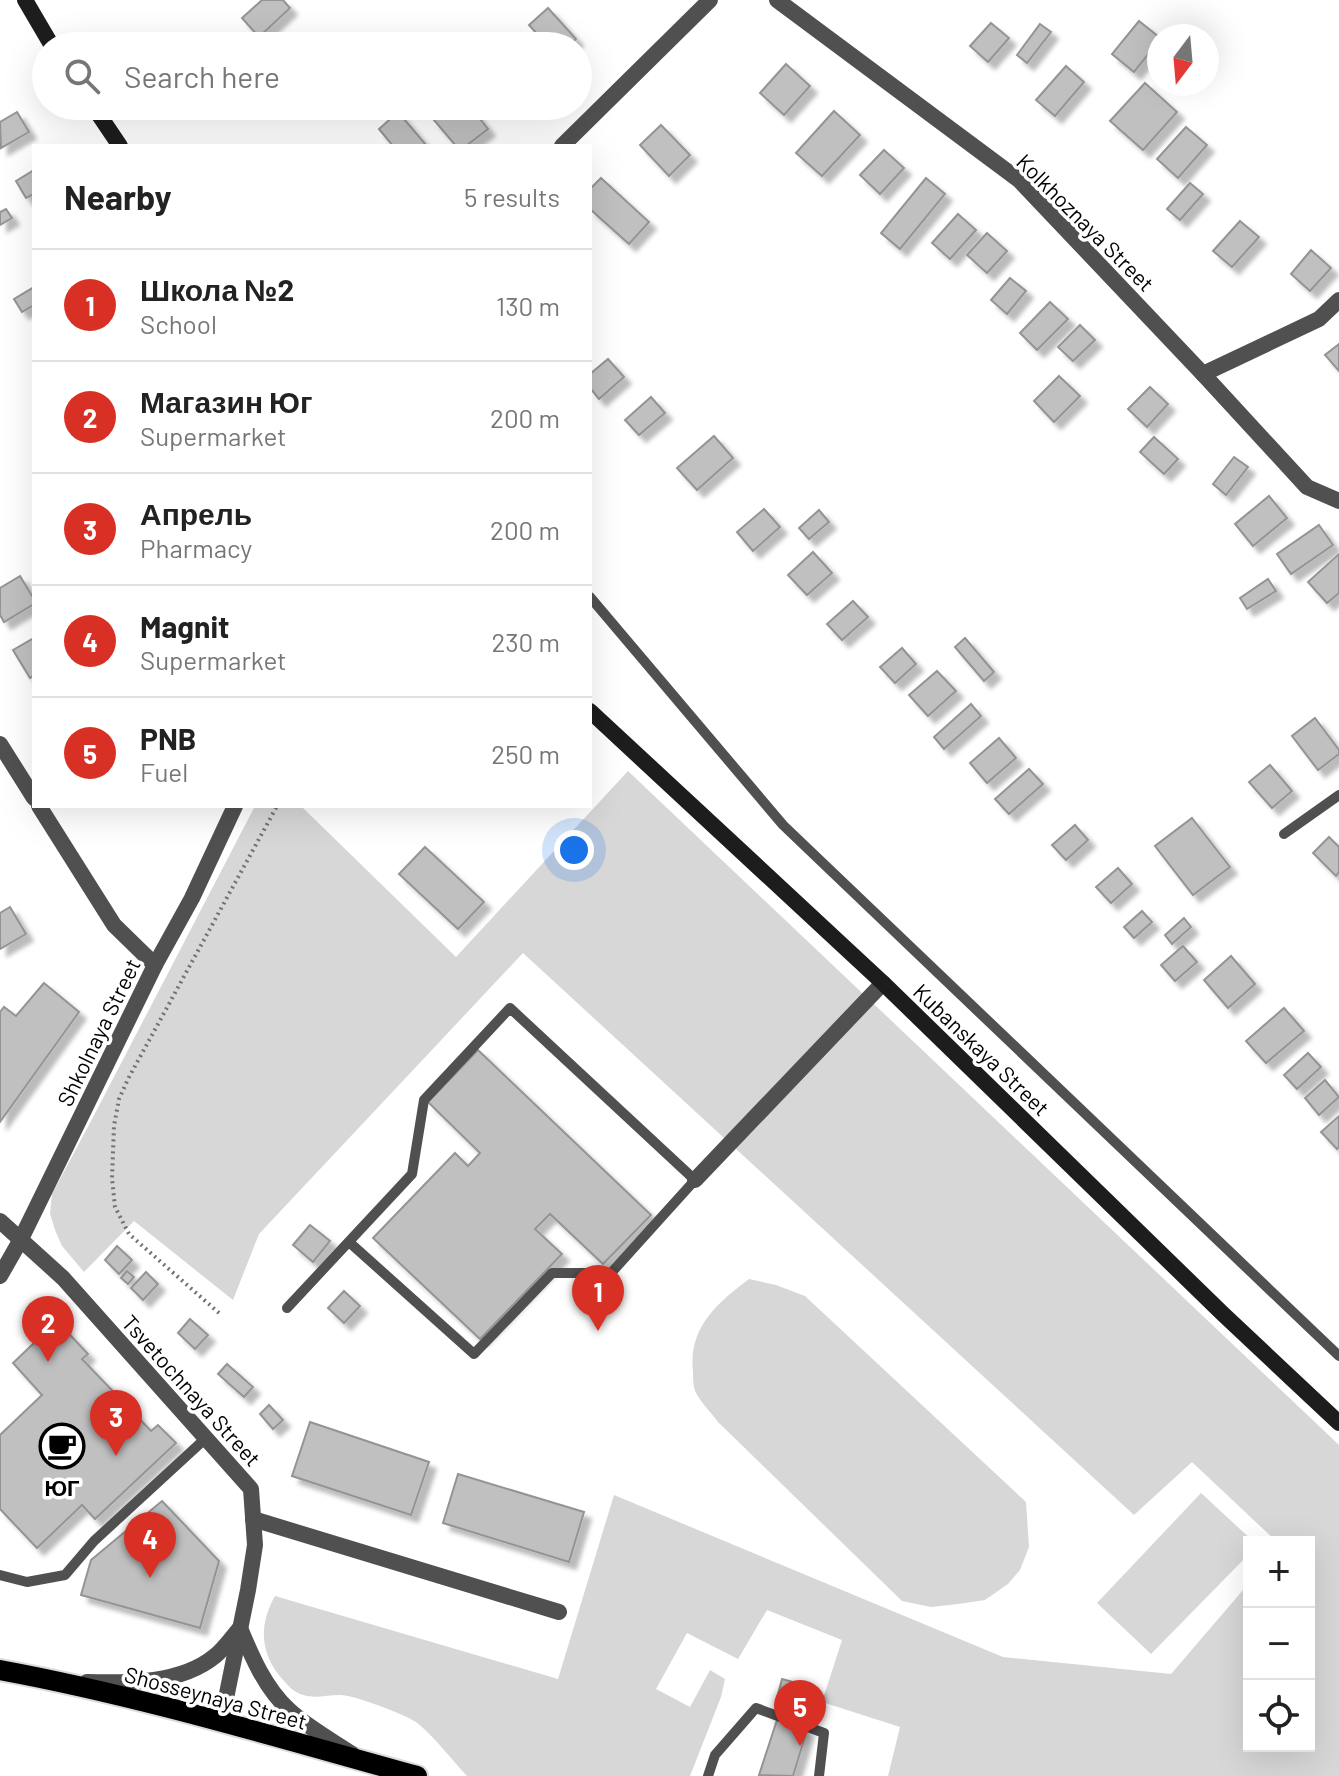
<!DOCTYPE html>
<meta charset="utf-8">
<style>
body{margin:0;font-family:Barlow,sans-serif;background:#f6f6f6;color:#222}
.controls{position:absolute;right:24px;bottom:24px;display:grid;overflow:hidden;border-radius:0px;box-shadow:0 8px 32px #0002}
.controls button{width:72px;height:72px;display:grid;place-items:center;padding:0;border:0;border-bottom:2px solid #e0e0e0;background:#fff;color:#222;font:40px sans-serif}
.compass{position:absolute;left:1147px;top:24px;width:72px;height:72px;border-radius:50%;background:#fff;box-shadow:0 8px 32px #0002;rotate:196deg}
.you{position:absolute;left:574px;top:850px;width:28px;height:28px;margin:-20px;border:6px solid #fff;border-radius:50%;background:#1a73e8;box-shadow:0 0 0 12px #1a73e833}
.badge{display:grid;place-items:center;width:52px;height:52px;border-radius:50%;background:#d93025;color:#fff;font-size:26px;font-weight:700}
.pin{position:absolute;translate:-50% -66px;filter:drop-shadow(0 2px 4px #0008)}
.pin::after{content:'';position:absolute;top:42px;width:28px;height:24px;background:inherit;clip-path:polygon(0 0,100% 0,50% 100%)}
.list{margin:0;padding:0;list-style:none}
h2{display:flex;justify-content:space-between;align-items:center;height:104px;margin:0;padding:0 32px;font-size:34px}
h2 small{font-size:26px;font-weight:400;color:#767676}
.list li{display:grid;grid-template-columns:52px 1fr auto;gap:24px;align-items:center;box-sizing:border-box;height:112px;padding:0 32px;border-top:2px solid #e0e0e0}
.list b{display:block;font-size:30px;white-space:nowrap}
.list p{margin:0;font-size:26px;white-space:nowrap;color:#767676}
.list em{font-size:26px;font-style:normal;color:#767676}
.icon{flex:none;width:44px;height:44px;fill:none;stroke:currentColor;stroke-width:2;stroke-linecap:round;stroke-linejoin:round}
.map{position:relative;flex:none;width:1339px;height:1776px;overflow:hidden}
.search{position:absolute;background:#fff;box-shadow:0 8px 32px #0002;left:32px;top:32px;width:560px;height:88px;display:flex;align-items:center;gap:20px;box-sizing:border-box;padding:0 28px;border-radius:44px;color:#767676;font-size:30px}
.panel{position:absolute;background:#fff;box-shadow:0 8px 32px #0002;left:32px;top:144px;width:560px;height:664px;border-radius:0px}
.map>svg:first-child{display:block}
.green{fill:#d7d7d7}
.building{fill:#c0c0c0;stroke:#949494;stroke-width:2;filter:url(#shadow)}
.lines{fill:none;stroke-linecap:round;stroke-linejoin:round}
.primary-casing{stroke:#dbdbdb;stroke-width:24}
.path{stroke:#727272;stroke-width:4;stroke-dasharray:2 4;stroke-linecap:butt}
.service{stroke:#505050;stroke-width:10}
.minor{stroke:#505050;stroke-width:16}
.secondary{stroke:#1d1d1d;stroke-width:16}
.primary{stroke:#000;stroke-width:20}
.labels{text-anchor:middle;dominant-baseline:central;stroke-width:7;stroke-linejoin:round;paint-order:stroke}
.street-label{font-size:22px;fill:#000;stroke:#fff}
.poi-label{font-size:22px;font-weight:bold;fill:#000;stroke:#fff}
</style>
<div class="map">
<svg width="1339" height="1776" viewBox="0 0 1339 1776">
<defs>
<filter id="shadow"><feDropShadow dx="7" dy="7" stdDeviation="2" flood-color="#0004"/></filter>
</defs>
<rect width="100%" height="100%" fill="#fff"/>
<!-- green -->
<g class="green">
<path d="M628 771 1339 1445V1776H888L900 1727 822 1702 842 1640 767 1610 738 1659 687 1633 656 1689 690 1707 710 1670 725 1679 721 1697 690 1776H467C453 1761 432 1734 416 1722 404 1714 354 1695 340 1695 323 1695 309 1701 293 1690 289 1687 287 1684 284 1681 260 1655 258 1626 275 1596L558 1679 614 1495 1003 1657 1171 1674 1249 1583V1746H1309V1542H1277L1192 1462 1134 1515 523 953 259 1234 233 1300 134 1221 84 1272 62 1246 55 1230 50 1214 52 1194 91 1121 255 806H301L456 957Z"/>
<path d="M749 1279 776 1285 805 1296 1026 1502 1029 1547 1020 1570 1008 1584 985 1600 958 1604 931 1607 902 1601 718 1422C711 1412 700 1402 695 1391 693 1385 693 1378 693 1372 688 1328 717 1303 749 1279Z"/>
<polygon points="1201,1493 1254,1542 1249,1542 1249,1554 1151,1654 1097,1603"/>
</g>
<!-- building -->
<g class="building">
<polygon points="262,0 283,0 290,8 259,37 242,18"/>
<polygon points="548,8 576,39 568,46 548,46 529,25"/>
<polygon points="1139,21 1159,37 1159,41 1134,72 1112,54"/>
<polygon points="991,23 1009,38 988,62 970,46"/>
<polygon points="1040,24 1051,32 1027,63 1017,55"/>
<polygon points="786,64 810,86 784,115 760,93"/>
<polygon points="1066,66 1084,82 1055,116 1036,100"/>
<polygon points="1145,83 1177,112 1143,150 1110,121"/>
<polygon points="449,106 470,106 488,129 466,146 456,146 433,119"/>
<polygon points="834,111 860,135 822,176 796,153"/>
<polygon points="17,112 29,132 1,148 0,122"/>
<polygon points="398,112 427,146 393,146 379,129"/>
<polygon points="661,125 690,155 669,176 640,145"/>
<polygon points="1186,127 1207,145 1178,178 1157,159"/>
<polygon points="884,150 904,168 880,194 860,175"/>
<polygon points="34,170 34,194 26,198 16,181"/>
<polygon points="601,178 649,222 629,244 590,209 590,189"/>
<polygon points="926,178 945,194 900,249 881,233"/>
<polygon points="1190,183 1203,194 1180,220 1167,209"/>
<polygon points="6,209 12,218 0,225 0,212"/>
<polygon points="958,214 976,230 950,259 932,243"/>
<polygon points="1240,221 1259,237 1232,267 1213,251"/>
<polygon points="987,233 1007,251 987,273 967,255"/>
<polygon points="1311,250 1331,268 1310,291 1291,274"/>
<polygon points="1010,278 1026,291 1007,314 991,300"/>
<polygon points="34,287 34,305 22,312 14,299"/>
<polygon points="1050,302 1068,319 1037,350 1020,333"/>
<polygon points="1080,325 1095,340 1073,361 1058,347"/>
<polygon points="1339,344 1339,371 1325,355"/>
<polygon points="608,359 624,377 599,399 590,388 590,374"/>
<polygon points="1059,376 1080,396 1054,422 1034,401"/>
<polygon points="1150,387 1168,404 1147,427 1128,409"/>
<polygon points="651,397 665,413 639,435 625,420"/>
<polygon points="714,436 733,458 697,490 677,468"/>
<polygon points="1154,437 1178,459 1164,474 1140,452"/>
<polygon points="1234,457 1248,467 1226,495 1213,484"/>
<polygon points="1269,496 1287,518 1253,546 1235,524"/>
<polygon points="764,509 780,527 753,551 737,532"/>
<polygon points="819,510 829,522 809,539 799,528"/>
<polygon points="1319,525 1333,545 1291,574 1277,554"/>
<polygon points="813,552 832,573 807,595 788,575"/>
<polygon points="1339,554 1339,593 1327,603 1308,582"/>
<polygon points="20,576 34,599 34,604 4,622 0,615 0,588"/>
<polygon points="1268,579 1276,591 1247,609 1240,598"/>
<polygon points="853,601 868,617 842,640 827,624"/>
<polygon points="34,638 34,675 30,678 13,650"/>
<polygon points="965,638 994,672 984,681 955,647"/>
<polygon points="902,648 916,664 895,683 880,667"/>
<polygon points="937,671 956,691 928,716 909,695"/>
<polygon points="971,704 981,716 944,749 934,737"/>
<polygon points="1315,718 1339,750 1339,754 1318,770 1292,736"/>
<polygon points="999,738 1016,758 987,783 970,763"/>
<polygon points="1270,765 1292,791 1272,808 1249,782"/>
<polygon points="1029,769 1043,784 1009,814 995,799"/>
<polygon points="1192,818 1230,867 1193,895 1155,846"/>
<polygon points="1075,825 1088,840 1066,860 1052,845"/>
<polygon points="1329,837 1339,847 1339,872 1336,876 1313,853"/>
<polygon points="425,847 484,902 458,929 399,874"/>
<polygon points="1118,868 1132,884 1111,903 1096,887"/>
<polygon points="10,907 26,934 0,949 0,913"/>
<polygon points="1142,911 1152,922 1134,938 1124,927"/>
<polygon points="1184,918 1191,927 1172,944 1165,935"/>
<polygon points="1183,946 1197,962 1175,981 1161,965"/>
<polygon points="1231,956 1255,984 1228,1008 1204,980"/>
<polygon points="44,983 79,1012 0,1122 0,1012 4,1007 16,1016"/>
<polygon points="1284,1008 1304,1031 1266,1063 1246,1041"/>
<polygon points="478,1050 651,1215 603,1264 550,1214 535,1229 562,1254 480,1339 373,1238 455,1153 468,1166 480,1153 428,1102"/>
<polygon points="1308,1053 1321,1067 1297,1089 1284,1075"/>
<polygon points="1325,1080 1339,1097 1319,1115 1305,1098"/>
<polygon points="1339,1116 1339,1147 1337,1149 1321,1132"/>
<polygon points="310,1225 330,1241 313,1262 293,1245"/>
<polygon points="117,1246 132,1260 119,1274 105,1260"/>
<polygon points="127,1271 134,1277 128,1284 121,1278"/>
<polygon points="146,1272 158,1284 143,1300 131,1288"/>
<polygon points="344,1291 360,1306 344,1323 328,1308"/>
<polygon points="190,1319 208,1335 195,1349 178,1333"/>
<polygon points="57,1321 88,1354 82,1359 151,1431 158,1425 176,1443 95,1519 82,1505 37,1548 0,1509 0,1435 42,1395 13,1363"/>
<polygon points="227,1364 253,1387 244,1397 218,1374"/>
<polygon points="269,1405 283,1420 273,1429 260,1414"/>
<polygon points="310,1422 429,1462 411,1515 292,1476"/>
<polygon points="458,1474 584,1512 569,1562 443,1523"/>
<polygon points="162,1501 219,1561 200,1628 81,1595 91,1560"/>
<polygon points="782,1679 818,1689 813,1708 777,1698"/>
<polygon points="777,1720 807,1730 793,1776 759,1775"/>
</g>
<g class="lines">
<!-- primary casing -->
<g class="primary-casing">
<path id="primary" d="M0 1670C141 1696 279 1738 417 1776"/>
</g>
<!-- path -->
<polyline class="path" points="219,1313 129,1234 115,1207 112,1178 114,1126 119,1099 128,1079 277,806"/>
<!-- service -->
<g class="service">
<polyline points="590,597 783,825 1339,1356"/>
<polyline points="1284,834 1339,795"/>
<polyline points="287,1308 412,1174 424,1100 510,1008 695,1180 611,1273 552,1273 474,1354 349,1242"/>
<polyline points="0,1575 27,1582 65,1575 94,1541 206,1438"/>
<polyline points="708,1776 715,1755 756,1708 824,1733 819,1776"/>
</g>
<!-- minor -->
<g class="minor">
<polyline points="777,0 1019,180 1203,374 1307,487 1339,501"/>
<polyline points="562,146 710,0"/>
<polyline points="1203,374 1319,319 1339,300"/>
<polyline points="0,744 34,798"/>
<polyline points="39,806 114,925 155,965"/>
<polyline points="695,1180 883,983"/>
<polyline points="0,1221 63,1278 251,1489 255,1545 248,1590 221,1723"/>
<polyline points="0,1276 20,1241 155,965 192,898 235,806"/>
<polyline points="253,1519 559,1612"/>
<path d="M87 1682C129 1683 181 1684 215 1656 225 1648 232 1637 240 1628 252 1657 265 1688 289 1710 307 1727 331 1740 352 1754"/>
</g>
<!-- secondary -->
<g class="secondary">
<polyline points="25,0 52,46"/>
<polyline points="93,106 120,146"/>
<polyline points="590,711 883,983 1223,1314 1339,1423"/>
</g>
<!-- primary -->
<use href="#primary" class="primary"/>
</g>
<!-- icons -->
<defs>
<g id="cafe-ring" transform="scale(2.3)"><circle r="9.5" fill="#fff" stroke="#000" stroke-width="1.5"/><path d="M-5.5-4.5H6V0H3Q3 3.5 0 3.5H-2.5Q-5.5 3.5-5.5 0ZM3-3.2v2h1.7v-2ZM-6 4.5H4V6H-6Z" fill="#000"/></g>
</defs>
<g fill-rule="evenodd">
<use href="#cafe-ring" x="62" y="1446"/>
</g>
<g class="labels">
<!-- street labels -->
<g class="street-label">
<text transform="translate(1086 222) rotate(45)">Kolkhoznaya Street</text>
<text transform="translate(98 1032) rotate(-64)">Shkolnaya Street</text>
<text transform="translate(982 1049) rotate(44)">Kubanskaya Street</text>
<text transform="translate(192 1390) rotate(48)">Tsvetochnaya Street</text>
<text transform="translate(216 1697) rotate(15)">Shosseynaya Street</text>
</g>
<!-- poi labels -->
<g class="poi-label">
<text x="62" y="1487">ЮГ</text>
</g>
</g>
</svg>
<div class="controls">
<button>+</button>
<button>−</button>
<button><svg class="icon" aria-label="locate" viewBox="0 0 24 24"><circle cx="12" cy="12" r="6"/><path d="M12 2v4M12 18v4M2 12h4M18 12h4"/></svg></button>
</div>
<svg class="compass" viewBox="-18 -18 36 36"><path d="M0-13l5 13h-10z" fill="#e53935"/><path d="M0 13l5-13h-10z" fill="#767676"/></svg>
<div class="you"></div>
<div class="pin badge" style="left:598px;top:1331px">1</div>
<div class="pin badge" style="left:48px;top:1362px">2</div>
<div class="pin badge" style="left:116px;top:1456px">3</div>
<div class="pin badge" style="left:150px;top:1578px">4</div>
<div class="pin badge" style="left:800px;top:1746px">5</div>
<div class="search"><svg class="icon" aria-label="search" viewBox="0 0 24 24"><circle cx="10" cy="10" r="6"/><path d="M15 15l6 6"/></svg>Search here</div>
<section class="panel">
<h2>Nearby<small>5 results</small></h2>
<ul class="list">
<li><span class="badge">1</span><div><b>Школа №2</b><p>School</p></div><em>130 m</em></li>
<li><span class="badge">2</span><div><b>Магазин Юг</b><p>Supermarket</p></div><em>200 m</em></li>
<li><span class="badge">3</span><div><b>Апрель</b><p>Pharmacy</p></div><em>200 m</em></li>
<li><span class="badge">4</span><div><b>Magnit</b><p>Supermarket</p></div><em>230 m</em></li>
<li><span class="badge">5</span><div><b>PNB</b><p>Fuel</p></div><em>250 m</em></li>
</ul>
</section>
</div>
